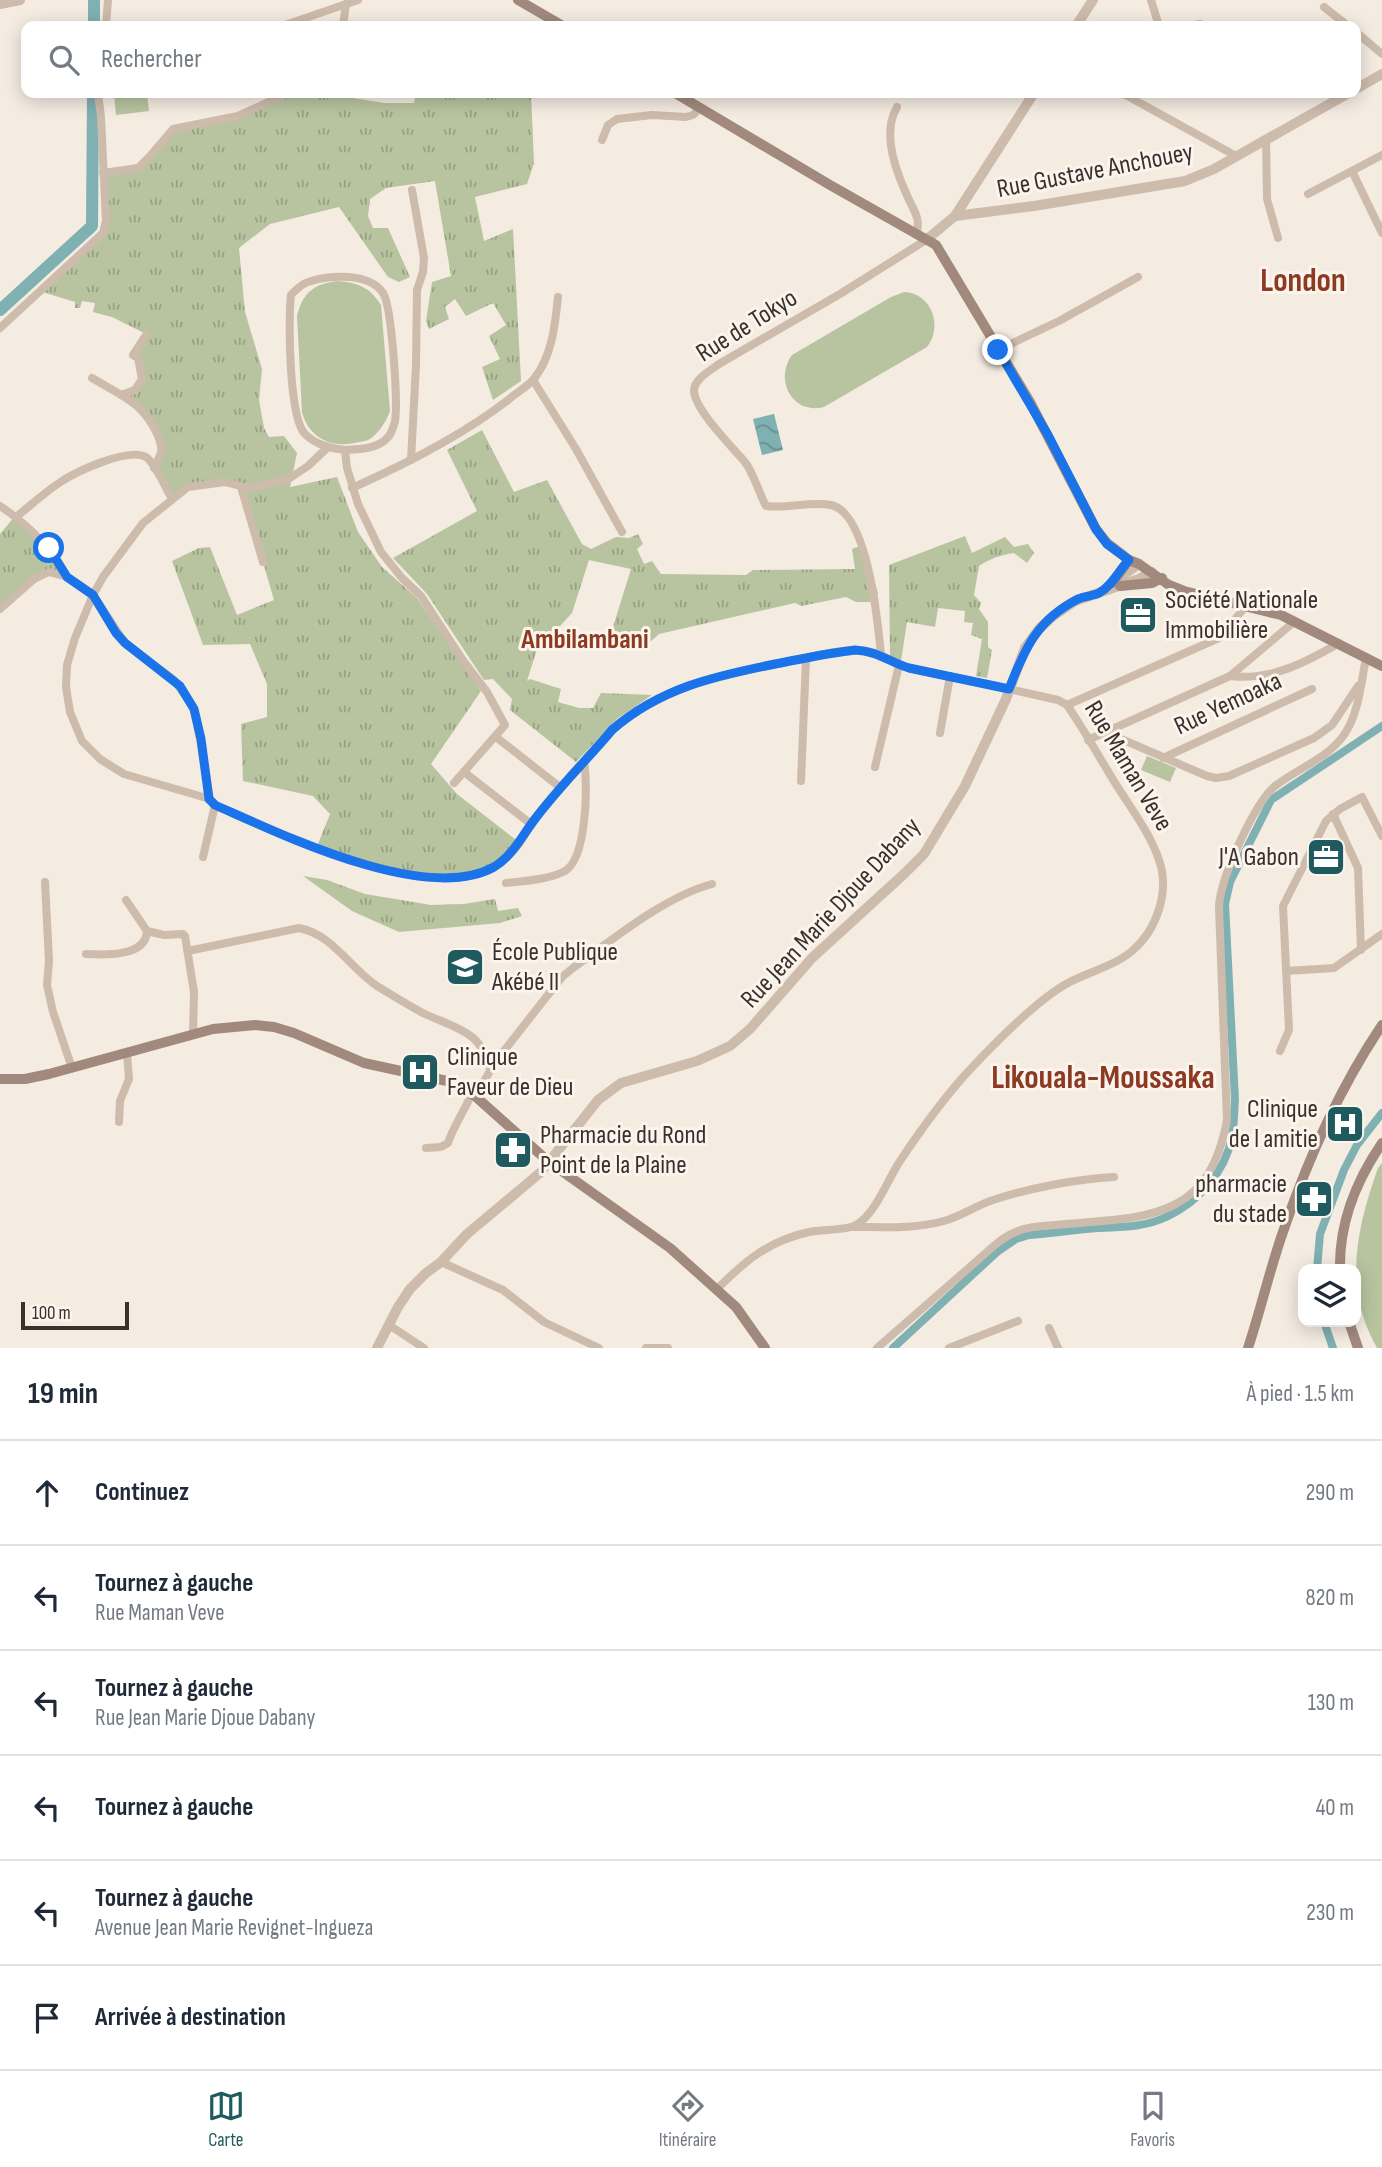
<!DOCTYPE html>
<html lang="fr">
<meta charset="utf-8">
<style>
body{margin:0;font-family:"Sofia Sans Condensed",sans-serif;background:#f2f2f3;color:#1f2937}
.controls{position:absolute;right:21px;bottom:21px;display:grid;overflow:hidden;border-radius:14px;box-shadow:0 4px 18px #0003}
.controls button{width:63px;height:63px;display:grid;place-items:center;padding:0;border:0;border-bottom:2px solid #e0e1e3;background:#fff;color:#1f2937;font:35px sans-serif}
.scale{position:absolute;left:21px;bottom:18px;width:108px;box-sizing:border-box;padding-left:7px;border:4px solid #3b302b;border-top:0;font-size:19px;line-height:24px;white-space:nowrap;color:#3b302b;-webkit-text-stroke:5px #fbf5ee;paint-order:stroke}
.stop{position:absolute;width:21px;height:21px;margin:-16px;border:5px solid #1a73e8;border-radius:50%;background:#fff}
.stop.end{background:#1a73e8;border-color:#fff;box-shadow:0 2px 7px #0008}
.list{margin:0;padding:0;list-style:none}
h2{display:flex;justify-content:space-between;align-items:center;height:91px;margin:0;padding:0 28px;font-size:30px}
h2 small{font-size:23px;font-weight:400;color:#747a83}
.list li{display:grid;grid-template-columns:46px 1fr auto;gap:21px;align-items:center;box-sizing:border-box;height:105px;padding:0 28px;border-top:2px solid #e0e1e3}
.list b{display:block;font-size:26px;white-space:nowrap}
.list p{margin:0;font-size:23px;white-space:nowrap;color:#747a83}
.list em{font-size:23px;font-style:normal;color:#747a83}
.icon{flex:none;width:38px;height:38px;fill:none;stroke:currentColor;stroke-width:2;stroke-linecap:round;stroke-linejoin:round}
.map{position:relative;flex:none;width:1382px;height:1348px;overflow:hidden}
.search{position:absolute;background:#fff;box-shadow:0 4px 18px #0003;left:21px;right:21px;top:21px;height:77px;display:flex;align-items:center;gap:18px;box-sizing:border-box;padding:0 24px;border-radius:14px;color:#747a83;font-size:26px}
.sheet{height:721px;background:#fff}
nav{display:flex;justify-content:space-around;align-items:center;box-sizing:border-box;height:98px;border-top:2px solid #e0e1e3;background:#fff;font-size:19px;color:#747a83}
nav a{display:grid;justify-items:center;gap:4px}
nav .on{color:#1f5a5e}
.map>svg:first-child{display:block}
.grass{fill:url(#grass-tufts)}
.park{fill:#b8c4a0}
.water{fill:url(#water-waves)}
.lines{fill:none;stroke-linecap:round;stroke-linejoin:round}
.canal{stroke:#7fb0b2;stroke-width:8}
.river{stroke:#7fb0b2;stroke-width:12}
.minor{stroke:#cdbbac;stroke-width:8}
.tertiary{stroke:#cdbbac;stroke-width:10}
.secondary{stroke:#a18a7d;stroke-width:10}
.route{stroke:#1a73e8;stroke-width:9}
.labels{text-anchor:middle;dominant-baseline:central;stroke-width:6;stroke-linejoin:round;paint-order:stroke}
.street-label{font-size:26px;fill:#3b302b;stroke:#fbf5ee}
.poi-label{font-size:26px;fill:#3b302b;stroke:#fbf5ee;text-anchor:start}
.neighbourhood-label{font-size:28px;font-weight:bold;fill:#8c3b22;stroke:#fbf5ee}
.district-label{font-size:33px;font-weight:bold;fill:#8c3b22;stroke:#fbf5ee}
</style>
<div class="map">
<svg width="1382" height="1348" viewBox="0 0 1382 1348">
<defs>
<pattern id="grass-tufts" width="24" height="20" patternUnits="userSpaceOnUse" patternTransform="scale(1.75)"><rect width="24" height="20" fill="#b8c4a0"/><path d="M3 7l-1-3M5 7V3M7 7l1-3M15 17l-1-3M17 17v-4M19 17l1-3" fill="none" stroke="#97a083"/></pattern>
<pattern id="water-waves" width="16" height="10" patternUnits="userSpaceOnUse" patternTransform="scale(1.75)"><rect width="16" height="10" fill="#7fb0b2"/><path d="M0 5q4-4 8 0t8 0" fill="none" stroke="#699091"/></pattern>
</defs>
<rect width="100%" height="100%" fill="#f4ebe1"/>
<!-- grass -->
<g class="grass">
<path d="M288 93H336L347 97 384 103H414L416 93H531L534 163 527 184 475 197 484 241 513 229 521 381 493 400 482 367 500 359 489 336 506 325 493 303 466 316 455 299 445 307 449 319 429 329 426 321 432 282 451 276 435 181 386 188 370 199 368 216 373 228H388L410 277 399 282 388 277 339 207 270 224 239 248 245 312 262 369 259 400 264 428 269 437 284 436 297 453 290 487 337 477 358 532 382 567 417 598 481 691 431 764 457 794 520 843 494 867 436 879 380 868 318 844 330 814 313 796 243 781 241 724 267 717V684L250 644 203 645 172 561 199 548 210 547 237 615 274 600 241 487C215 479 194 482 172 499L154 468 161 453 155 429 121 395 130 392 142 379 133 355 146 334 112 317 93 312 95 303 82 301 80 308H75V302L39 291 103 233V173L138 168 173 129 238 116Z"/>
<polygon points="482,430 514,492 547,480 582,544 591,549 616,537 629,538 638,534 643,544 637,549 644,564 652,561 661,574 746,575 753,570 855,569 852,549 863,545 878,593 875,602 856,602 846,597 801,606 795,603 659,634 650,642 612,630 631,569 589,560 572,613 536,652 527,681 530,679 561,689 558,702 579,708 593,708 601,693 652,695 617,719 576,762 510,710 512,699 493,679 484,680 427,594 393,558 477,511 447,450"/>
<polygon points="15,516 34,533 67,577 49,572 0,608 0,534"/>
<path d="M965 536 972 553 1005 537 1014 547 1028 544 1034 553 1027 563 1014 553C1001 555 991 558 979 566L974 595 981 603 979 609 988 622V647L992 650 987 678 976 676 982 639 971 635 973 623 964 622 965 611 938 608 935 627 907 622 901 661 890 656 889 565Z"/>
<polygon points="303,876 327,880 365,894 431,905 464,904 495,899 498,911 518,908 522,916 500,923 399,932 352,911"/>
</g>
<!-- park -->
<g class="park">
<polygon points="114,93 147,93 149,111 116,115"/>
<path d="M338 281C358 283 370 287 381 305L390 411C387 420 379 433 370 439 367 441 363 441 359 442 333 449 309 439 302 412L297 316C303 292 314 284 338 281Z"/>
<path d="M904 292C932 293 943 327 927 347L824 407C792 415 774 380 792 355L891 297Z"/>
<polygon points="1147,756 1176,768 1170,782 1141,770"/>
<path d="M1382 1163V1348H1377C1343 1288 1356 1230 1378 1168Z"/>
</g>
<!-- water -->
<polygon class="water" points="774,414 783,450 762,455 753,419"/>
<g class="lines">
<!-- canal -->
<g class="canal">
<polyline points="1317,1269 1320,1234 1344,1170 1357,1145 1382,1113"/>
<polyline points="1324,1322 1333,1348"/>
<path d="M893 1348 997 1252 1016 1239 1029 1235C1052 1233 1075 1230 1098 1228 1120 1227 1146 1227 1166 1217 1199 1202 1225 1172 1232 1137 1234 1125 1234 1112 1235 1100L1225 904 1230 882 1271 800 1382 726"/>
</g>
<!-- river -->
<g class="river">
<polyline points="94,26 94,0"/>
<polyline points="0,310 92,226 93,93"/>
</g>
<!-- minor -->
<g class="minor">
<polyline points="1151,0 1159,26"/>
<polyline points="1324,7 1348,26"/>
<polyline points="106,26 108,0"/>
<polyline points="282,26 358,0"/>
<polyline points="343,26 346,4"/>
<polyline points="1189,26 1200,24"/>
<polyline points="1356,32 1382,54"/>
<polyline points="1122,93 1236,156"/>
<path d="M897 107C882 132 895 169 906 193 909 201 915 210 917 218 919 224 917 230 917 235"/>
<polyline points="1266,139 1267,199 1278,238"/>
<polyline points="602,140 608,125 617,119 652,115 686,117 693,115 700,108"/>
<polyline points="1352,171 1382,233"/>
<polyline points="103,173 138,168 150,156 173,129 238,116 288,93"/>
<polyline points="1308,194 1382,155"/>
<polyline points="0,328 103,233 106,221 101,117 98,93"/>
<polyline points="998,350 1059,321 1138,277"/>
<path d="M92 378C122 396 143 402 158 436 160 441 162 447 161 452 160 457 156 463 154 468"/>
<polyline points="533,380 576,449 622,532"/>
<polyline points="121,395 135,390 142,379 138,358 133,355 146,335"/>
<path d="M345 450C330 448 316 445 305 434 289 418 288 320 291 295 296 290 301 284 308 282 329 275 369 272 383 293 392 307 398 402 395 421 394 425 392 432 389 436 379 449 361 449 345 450L347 468 358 504 381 552 402 578 421 596 462 659 487 692 505 725 454 783"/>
<polyline points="411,460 416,365 417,290 423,272 424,258 412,190"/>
<polyline points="241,487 263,562"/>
<path d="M352 488C406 464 462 436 508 400 516 393 527 387 534 379 552 356 555 326 558 297"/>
<path d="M0 506C27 524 51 547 67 577"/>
<path d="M16 517C30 506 44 493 59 483 75 472 128 447 146 457 155 463 166 489 172 499"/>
<polyline points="0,609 34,579 49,572 67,577 93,595 125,643 174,680 189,701 194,709 200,739 210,799"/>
<path d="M881 655C878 623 868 513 831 505 810 501 787 509 766 506 759 493 754 474 745 462 732 447 695 410 694 391 694 379 711 370 719 364L840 294 926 240"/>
<path d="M1230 676C1270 681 1305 663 1339 643"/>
<polyline points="1067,705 1219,638 1246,606"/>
<polyline points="1105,732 1207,776 1216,778 1229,776 1314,738 1332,725 1358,686"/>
<polyline points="940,733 950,676"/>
<polyline points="496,737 561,788"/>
<polyline points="1088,740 1230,676 1295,621"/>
<polyline points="1163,758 1312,689"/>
<polyline points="875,767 899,665"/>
<polyline points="464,772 531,824"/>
<polyline points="801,781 806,658"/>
<path d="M210 799 215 805C280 834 427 905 494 867 503 862 516 849 521 841 525 835 528 828 532 823 556 790 586 761 612 730 666 683 729 674 796 660 818 656 842 648 865 651 881 652 893 664 909 668L1009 689 1058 700 1067 705C1085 731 1100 759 1117 786 1131 808 1151 835 1159 860 1170 891 1157 930 1132 951 1113 967 1087 972 1066 984 1033 1003 990 1048 964 1076 941 1102 920 1131 900 1161 888 1179 875 1215 856 1225 845 1231 822 1229 809 1232 768 1241 745 1261 716 1290"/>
<polyline points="210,799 124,774 100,759 82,741 70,712 66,687 67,665 75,638 93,595 103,577 143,523 188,487 225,482 248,488 287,480 308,466 328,447"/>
<polyline points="1333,814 1358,868 1361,950"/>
<polyline points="203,857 215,805"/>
<polyline points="45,882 49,961 47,985 53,1012 72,1068"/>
<path d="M506 883C524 881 548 880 565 871 587 858 588 784 584 762"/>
<polyline points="126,900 147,931 164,935 183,934 185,936 194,992 193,1034"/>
<path d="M188 951 299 928C332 934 351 969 377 986 392 995 408 1005 423 1013 439 1021 458 1026 472 1037 481 1044 488 1058 490 1069"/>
<path d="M86 954C105 955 146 957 147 931"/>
<polyline points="1286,971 1334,968 1382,934"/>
<polyline points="1280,1051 1289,1030 1283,906 1326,821 1340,809 1362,797 1382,836"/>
<path d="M475 1096 496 1061 562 977 573 968C612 940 664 897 712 884"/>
<polyline points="119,1122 120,1101 129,1079 127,1053"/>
<path d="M426 1148 441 1147 448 1143C454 1125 465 1110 472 1093"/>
<path d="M854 1227C884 1227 915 1229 944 1221 962 1216 977 1205 993 1200 1030 1188 1076 1179 1114 1177"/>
<polyline points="441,1262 503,1290 544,1322 599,1348"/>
<polyline points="389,1325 424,1348"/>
<polyline points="1049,1328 1058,1348"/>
<polyline points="646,1348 668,1348"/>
<path d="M877 1348 987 1252C996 1244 1006 1235 1018 1231 1032 1225 1051 1226 1066 1224 1149 1217 1209 1219 1227 1120L1219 907C1220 879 1254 804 1275 786 1298 768 1327 759 1344 735 1359 713 1361 683 1366 658"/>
<polyline points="949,1348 1018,1321"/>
</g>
<!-- tertiary -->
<g class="tertiary">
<polyline points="0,4 20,0"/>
<polyline points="1076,26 1093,0"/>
<polyline points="1356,89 1382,74"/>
<polyline points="955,216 1034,206 1185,181 1214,169 1349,93"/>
<polyline points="926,240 955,216 1034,93"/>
<polyline points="1116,580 1139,564"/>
<polyline points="377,1348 398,1307 410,1289 426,1273 441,1262 467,1234 541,1172 598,1100 621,1083 697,1061 730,1046 750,1029 812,958 904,874 924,854 965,786 1006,699 1025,648 1039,629 1053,616 1075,601 1139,579 1152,572"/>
</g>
<!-- secondary -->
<g class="secondary">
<polyline points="518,0 563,26"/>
<polyline points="675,93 830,185 936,245 1030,402 1096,529 1107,543 1129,560 1139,564 1169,585 1184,591 1281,615 1382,666"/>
<polyline points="1112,583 1129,560"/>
<polyline points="1120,586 1152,583 1162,578"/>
<polyline points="0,1079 25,1079 49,1074 213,1029 255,1025 274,1027 294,1033 364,1063 447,1081 475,1096 549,1162 670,1248 736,1307 765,1348"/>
<path d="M1340 1269C1339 1223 1356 1181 1382 1143"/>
<polyline points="1349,1322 1358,1348"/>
<path d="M1248 1348C1261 1309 1270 1268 1284 1229 1309 1156 1339 1089 1382 1025"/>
</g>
</g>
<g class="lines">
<!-- route -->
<path class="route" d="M49 548 67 577 93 595 116 633 125 643 180 686 194 709 201 739 209 799 215 805C281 834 426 905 494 867 512 856 521 838 532 823 556 790 586 761 612 730 660 688 715 676 775 664 802 659 828 653 855 650 878 651 889 662 909 668L1009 689C1025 648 1037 620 1078 599 1085 596 1093 596 1099 593 1112 586 1119 570 1129 560L1107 544 1096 529 1048 435 998 350"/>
</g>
<!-- icons -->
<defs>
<g id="office-square" transform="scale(2.0125)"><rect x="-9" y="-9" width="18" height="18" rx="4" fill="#1f5a5e" stroke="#fbf5ee"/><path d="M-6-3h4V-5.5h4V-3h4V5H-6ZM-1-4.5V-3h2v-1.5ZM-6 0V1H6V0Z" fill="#fff"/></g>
<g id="school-square" transform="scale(2.0125)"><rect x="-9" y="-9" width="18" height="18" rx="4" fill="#1f5a5e" stroke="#fbf5ee"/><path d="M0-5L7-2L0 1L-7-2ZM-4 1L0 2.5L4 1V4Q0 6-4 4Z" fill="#fff"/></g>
<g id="hospital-square" transform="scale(2.0125)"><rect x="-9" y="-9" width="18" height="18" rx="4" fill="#1f5a5e" stroke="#fbf5ee"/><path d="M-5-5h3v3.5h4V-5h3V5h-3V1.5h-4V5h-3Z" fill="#fff"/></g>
<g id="pharmacy-square" transform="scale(2.0125)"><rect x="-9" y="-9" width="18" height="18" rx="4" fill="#1f5a5e" stroke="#fbf5ee"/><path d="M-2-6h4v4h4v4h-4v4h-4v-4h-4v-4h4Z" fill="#fff"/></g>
</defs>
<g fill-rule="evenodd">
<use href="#office-square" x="1138" y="615"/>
<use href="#office-square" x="1326" y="857"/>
<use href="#school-square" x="465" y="967"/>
<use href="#hospital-square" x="420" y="1072"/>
<use href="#hospital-square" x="1345" y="1124"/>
<use href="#pharmacy-square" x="513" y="1150"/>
<use href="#pharmacy-square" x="1314" y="1199"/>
</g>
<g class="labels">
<!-- street labels -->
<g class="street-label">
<text transform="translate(1095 171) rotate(-11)">Rue Gustave Anchouey</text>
<text transform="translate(747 326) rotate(-32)">Rue de Tokyo</text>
<text transform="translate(1228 704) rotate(-25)">Rue Yemoaka</text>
<text transform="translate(1128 766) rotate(59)">Rue Maman Veve</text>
<text transform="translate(831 913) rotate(-47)">Rue Jean Marie Djoue Dabany</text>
</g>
<!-- poi labels -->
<g class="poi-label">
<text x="1165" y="600">Société Nationale<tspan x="1165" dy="30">Immobilière</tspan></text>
<text x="1299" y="857" text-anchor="end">J'A Gabon</text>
<text x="492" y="952">École Publique<tspan x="492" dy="30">Akébé II</tspan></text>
<text x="447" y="1057">Clinique<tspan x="447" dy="30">Faveur de Dieu</tspan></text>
<text x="1318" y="1109" text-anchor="end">Clinique<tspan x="1318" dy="30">de l amitie</tspan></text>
<text x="540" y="1135">Pharmacie du Rond<tspan x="540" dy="30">Point de la Plaine</tspan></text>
<text x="1287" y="1184" text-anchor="end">pharmacie<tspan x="1287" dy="30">du stade</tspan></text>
</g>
<!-- neighbourhood labels -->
<g class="neighbourhood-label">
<text x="585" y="639">Ambilambani</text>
</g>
<!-- district labels -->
<g class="district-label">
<text x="1303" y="281">London</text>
<text x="1103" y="1078">Likouala-Moussaka</text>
</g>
</g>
</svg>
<div class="controls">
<button><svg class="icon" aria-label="layers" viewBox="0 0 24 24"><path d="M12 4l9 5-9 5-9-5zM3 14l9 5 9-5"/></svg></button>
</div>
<div class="scale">100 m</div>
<div class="stop" style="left:49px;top:548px"></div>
<div class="stop end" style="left:998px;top:350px"></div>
<div class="search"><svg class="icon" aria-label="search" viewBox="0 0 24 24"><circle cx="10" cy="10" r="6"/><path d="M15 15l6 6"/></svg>Rechercher</div>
</div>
<section class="sheet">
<h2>19 min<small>À pied · 1.5 km</small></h2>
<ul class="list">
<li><svg class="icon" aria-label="ahead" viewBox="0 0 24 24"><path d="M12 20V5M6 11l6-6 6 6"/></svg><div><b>Continuez</b></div><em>290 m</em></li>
<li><svg class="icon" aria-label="left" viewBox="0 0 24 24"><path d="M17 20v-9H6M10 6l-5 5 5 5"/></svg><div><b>Tournez à gauche</b><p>Rue Maman Veve</p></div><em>820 m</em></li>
<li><svg class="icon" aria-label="left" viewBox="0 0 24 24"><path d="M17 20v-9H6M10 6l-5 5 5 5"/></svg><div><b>Tournez à gauche</b><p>Rue Jean Marie Djoue Dabany</p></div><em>130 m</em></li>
<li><svg class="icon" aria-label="left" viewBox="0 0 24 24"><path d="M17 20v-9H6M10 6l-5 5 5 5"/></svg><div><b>Tournez à gauche</b></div><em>40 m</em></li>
<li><svg class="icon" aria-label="left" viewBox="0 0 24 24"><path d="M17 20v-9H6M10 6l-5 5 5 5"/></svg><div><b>Tournez à gauche</b><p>Avenue Jean Marie Revignet-Ingueza</p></div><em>230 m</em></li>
<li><svg class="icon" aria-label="arrive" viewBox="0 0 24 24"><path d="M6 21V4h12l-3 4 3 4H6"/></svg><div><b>Arrivée à destination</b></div></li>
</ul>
</section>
<nav>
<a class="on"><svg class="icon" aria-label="map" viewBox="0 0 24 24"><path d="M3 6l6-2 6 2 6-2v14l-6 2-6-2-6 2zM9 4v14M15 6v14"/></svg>Carte</a>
<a><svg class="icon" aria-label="directions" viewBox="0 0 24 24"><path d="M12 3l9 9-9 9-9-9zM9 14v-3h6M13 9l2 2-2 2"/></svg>Itinéraire</a>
<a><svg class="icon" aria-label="saved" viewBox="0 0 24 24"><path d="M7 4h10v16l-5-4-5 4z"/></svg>Favoris</a>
</nav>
